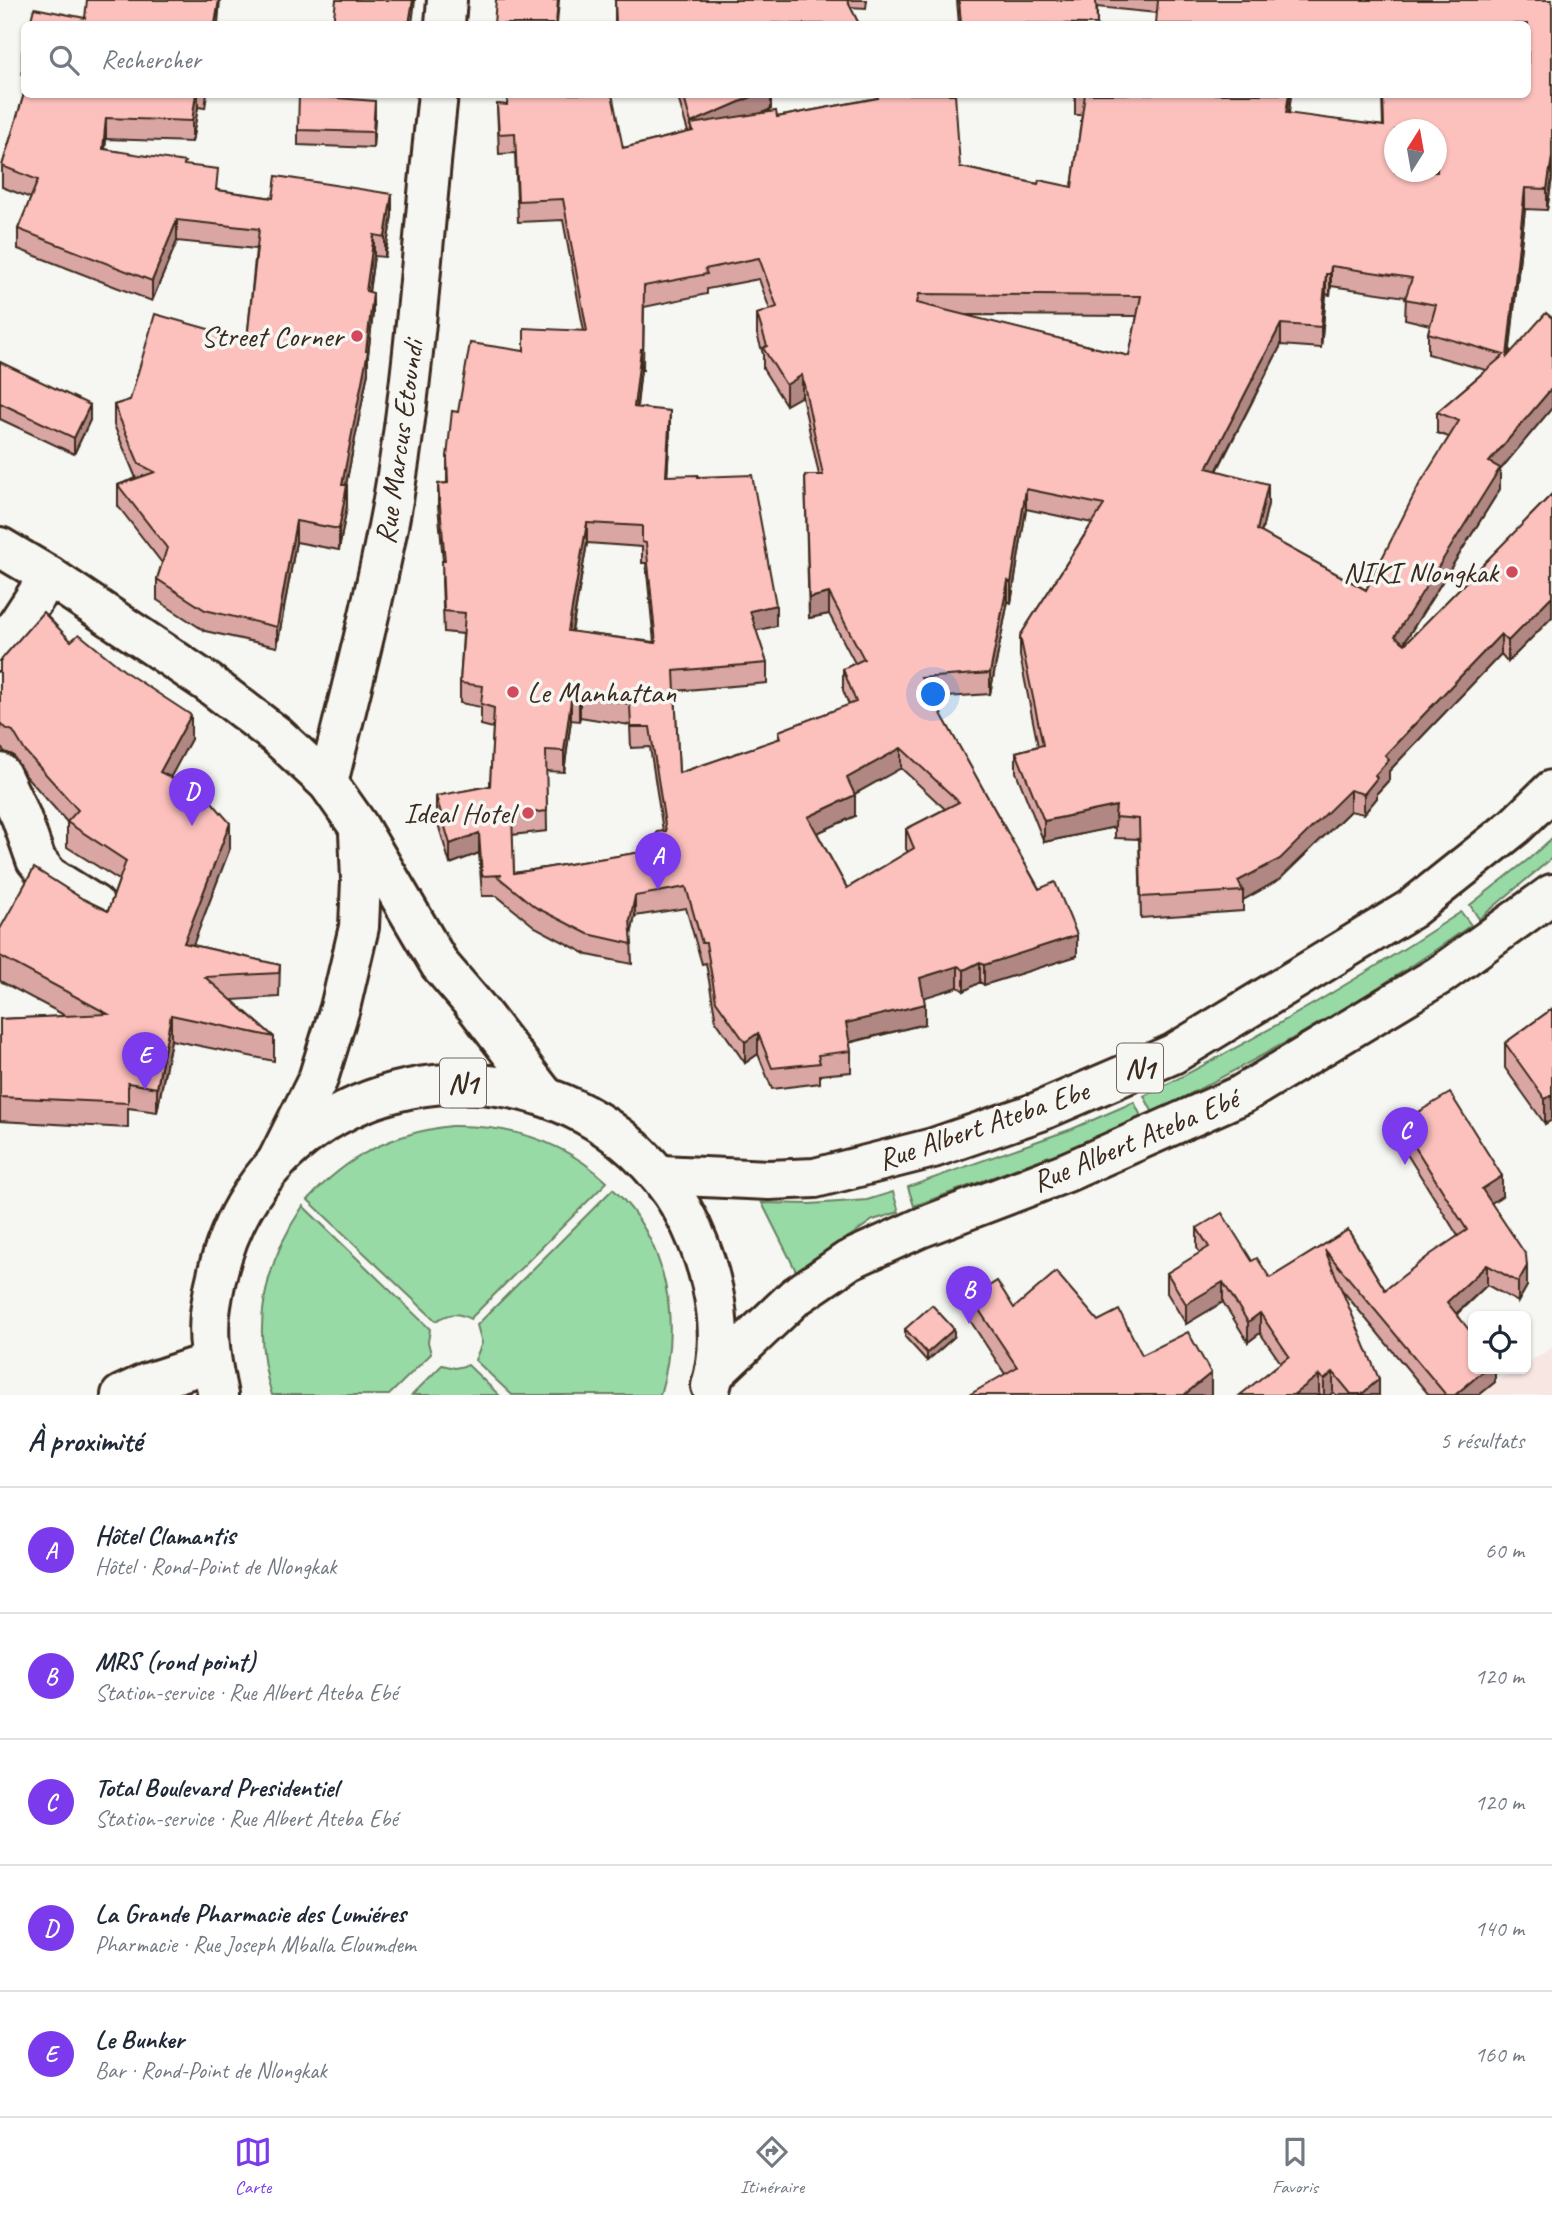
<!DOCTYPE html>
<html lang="fr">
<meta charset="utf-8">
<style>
body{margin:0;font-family:Caveat,sans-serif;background:#f2f2f3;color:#1f2937}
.controls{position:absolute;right:21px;bottom:21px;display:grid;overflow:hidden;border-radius:10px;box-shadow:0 2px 5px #0004}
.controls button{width:63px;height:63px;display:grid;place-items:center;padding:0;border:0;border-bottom:2px solid #e0e1e3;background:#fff;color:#1f2937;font:35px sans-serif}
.compass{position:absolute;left:1384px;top:119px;width:63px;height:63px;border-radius:50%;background:#fff;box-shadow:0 2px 5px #0004;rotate:11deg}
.you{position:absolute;left:934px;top:695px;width:24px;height:24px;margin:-18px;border:5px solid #fff;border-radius:50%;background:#1a73e8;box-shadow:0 0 0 10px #1a73e833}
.badge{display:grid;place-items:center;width:46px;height:46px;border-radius:50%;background:#7c3aed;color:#fff;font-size:23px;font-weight:700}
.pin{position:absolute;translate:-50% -58px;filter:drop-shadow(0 2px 4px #0008)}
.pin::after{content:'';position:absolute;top:37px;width:24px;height:21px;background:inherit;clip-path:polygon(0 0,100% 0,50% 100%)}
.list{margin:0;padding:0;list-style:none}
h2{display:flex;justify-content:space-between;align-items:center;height:91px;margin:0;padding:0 28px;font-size:30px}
h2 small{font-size:23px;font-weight:400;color:#747a83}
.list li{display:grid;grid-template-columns:46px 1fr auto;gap:21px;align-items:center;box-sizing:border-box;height:126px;padding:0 28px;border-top:2px solid #e0e1e3}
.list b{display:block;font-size:26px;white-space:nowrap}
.list p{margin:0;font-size:23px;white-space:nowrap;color:#747a83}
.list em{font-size:23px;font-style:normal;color:#747a83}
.icon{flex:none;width:38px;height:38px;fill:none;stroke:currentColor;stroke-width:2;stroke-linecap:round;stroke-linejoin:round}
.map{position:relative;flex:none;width:1552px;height:1395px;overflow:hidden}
.search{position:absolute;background:#fff;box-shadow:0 2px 5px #0004;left:21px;right:21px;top:21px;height:77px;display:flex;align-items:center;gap:18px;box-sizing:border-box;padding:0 24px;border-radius:10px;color:#747a83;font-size:26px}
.sheet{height:721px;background:#fff}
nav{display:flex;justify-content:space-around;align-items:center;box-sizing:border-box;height:98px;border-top:2px solid #e0e1e3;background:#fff;font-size:19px;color:#747a83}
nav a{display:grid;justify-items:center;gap:4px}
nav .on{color:#7c3aed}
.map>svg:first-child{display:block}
.built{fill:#f8e6e2}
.green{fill:#97daa6;stroke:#698262;stroke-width:2}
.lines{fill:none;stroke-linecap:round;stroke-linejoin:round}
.minor-casing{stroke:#3b2a1e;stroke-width:44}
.tertiary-casing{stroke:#3b2a1e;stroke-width:44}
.secondary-casing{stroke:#3b2a1e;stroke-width:44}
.trunk-casing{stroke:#3b2a1e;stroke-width:44}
.minor{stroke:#f6f6f2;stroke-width:38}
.tertiary{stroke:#f6f6f2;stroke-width:38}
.secondary{stroke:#f6f6f2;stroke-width:38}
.trunk{stroke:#f6f6f2;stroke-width:38}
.wall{fill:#daa6a3;stroke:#3b2a1e;stroke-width:2;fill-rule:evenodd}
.shaded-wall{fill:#b18784;stroke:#3b2a1e;stroke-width:2}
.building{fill:#fdc1bd;stroke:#3b2a1e;stroke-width:2;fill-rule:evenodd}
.poi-dot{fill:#d1495b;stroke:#f6f6f2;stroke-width:2.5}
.labels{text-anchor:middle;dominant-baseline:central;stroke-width:7;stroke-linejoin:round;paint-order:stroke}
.shield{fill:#f6f6f2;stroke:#73675e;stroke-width:2}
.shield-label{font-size:28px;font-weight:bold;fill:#3b2a1e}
.poi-label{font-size:30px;fill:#3b2a1e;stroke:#f6f6f2;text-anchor:end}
.street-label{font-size:30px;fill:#3b2a1e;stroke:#f6f6f2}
</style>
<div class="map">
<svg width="1552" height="1395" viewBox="0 0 1552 1395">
<rect width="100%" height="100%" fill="#f6f6f2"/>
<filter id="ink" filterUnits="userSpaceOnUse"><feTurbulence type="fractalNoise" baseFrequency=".0143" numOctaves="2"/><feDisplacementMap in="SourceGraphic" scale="14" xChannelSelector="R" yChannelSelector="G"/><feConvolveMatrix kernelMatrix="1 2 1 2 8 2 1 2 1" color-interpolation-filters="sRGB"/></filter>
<g filter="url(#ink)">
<!-- built -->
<polygon class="built" points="1552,1348 1552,1395 1462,1395 1493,1383 1518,1369 1526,1369 1526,1364"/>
<!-- green -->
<g class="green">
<polygon points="1552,838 1552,858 1479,919 1470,905 1530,858"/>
<path d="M1461 912 1471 925C1371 997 1263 1057 1153 1113L1144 1096C1253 1041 1358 980 1461 912Z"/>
<polygon points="1134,1102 1142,1118 1077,1146 914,1206 908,1187 1072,1129"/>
<path d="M451 1126C510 1125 564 1141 607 1182L470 1319C458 1312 448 1313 436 1321L308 1200C347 1156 393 1133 451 1126Z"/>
<path d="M613 1189C669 1242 681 1324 660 1395H512L475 1360 482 1343 477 1325Z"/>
<polygon points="893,1192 899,1212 873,1220 797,1273 762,1203 810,1204 867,1200"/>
<path d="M303 1206 430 1329 428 1342 431 1354 389 1395H272C251 1328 264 1264 303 1206Z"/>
<polygon points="442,1365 455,1368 468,1365 499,1395 412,1395"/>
</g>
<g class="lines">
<!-- minor casing -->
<g class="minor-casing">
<g id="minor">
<polyline points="0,651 49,576"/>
<polyline points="0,773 21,817 36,860 49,876 95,905"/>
<polyline points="121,1395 147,1383 211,1362"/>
</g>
</g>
<!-- tertiary casing -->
<g class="tertiary-casing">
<g id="tertiary">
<polyline points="445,24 447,0"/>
<path d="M328 783C351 689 376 595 393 500 416 366 423 229 438 94"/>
</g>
</g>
<!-- secondary casing -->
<g class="secondary-casing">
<g id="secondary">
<polyline points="0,547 49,576 207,682 276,735 328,783 359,827 440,965 476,1007 544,1095"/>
<polyline points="276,1163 318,1079 340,1008 359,927 361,880 359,832"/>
</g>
</g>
<!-- trunk casing -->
<g class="trunk-casing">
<g id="trunk">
<polyline points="660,1175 769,1180 815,1178 933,1148 1038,1112 1173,1054 1411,909 1515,826 1552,790"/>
<polyline points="715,1373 795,1297 849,1260 920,1228 1067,1172 1241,1095 1440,975 1552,894"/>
<path d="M218 1395C212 1367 206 1335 211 1306 216 1272 226 1237 244 1206 318 1079 488 1047 607 1128 648 1156 680 1196 698 1242 716 1286 725 1340 711 1386"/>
</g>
</g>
<!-- minor -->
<use href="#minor" class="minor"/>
<!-- tertiary -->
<use href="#tertiary" class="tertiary"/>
<!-- secondary -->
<use href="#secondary" class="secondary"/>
<!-- trunk -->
<use href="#trunk" class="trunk"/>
</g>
<!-- wall -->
<g class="wall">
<polygon points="615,0 867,0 866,8 850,7 859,24 615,24"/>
<path d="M957 0H1552V178L1547 210 1525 209 1509 354 1552 318V408L1500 470V489L1404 643 1405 644 1552 494V617L1508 662 1501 654 1389 771V780L1377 793V798L1364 814 1350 811 1280 879 1243 900V911L1141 918 1139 839 1115 838V827L1044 842 1016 772V752L1038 746 1020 656V636L1092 523 1026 509 1011 603 1008 601 990 694 932 698 1077 956 984 985 980 982 964 991 958 987 924 997 925 1024 849 1043 851 1051V1072L820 1075V1083L772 1089 758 1054 745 1063 716 1021 706 963 702 964 686 908 635 916 631 935 632 964 588 955 535 927 497 896H482L479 853 450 864 436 817V796L490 786 493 728 481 725V707L460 703V683L463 634 444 632 442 581 443 561 438 505V484L447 483V457L458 412 524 351 584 331 563 220 518 222 515 153 499 154 497 104 507 105 623 148 688 132 677 94H771V109L763 113 777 117 877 98V95L960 167 1038 184 1072 187 1082 115H1075V94H1291L1289 114 1383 126 1382 94H1528V24L1157 13 1097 7V24H959ZM759 279 770 310 757 314V334L763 354V369L786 405 802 396 819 475H805L809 618 829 614 855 663 843 669V690L849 705 779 731V739L679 773 675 691 767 683V663L756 630 776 626 698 477 667 476 670 431 637 407 641 369 643 370 644 307 707 294V289ZM1331 286 1406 297 1405 319 1430 325 1428 333V354L1486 370 1437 412V433L1449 437 1366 590 1261 533 1268 504 1217 471 1281 345 1321 348 1326 294 1330 295ZM963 315 1137 316 1129 356ZM587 543 642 547V563H646L654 642 572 632ZM580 717 630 725 631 748 650 747 663 831 654 850 514 873 512 835 547 831 546 771 564 772 571 720 579 721ZM901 768 945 809 906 829V849L908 852 847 888 817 833 855 816V794Z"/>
<polygon points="24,43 24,75 22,74 22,54"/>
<polygon points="24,94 207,94 205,108 198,107 192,142 106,139 105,149 185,166 218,190 392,215 385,257 374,256 369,292 373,313 368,355 368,372 346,485 347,506 339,550 296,542 277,647 205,631 157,600 157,579 162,563 118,506 118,485 136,478 114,425 114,405 130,400 247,340 256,249 177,241 152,301 18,249 18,229 31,198 2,187 2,166"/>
<polygon points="375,116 373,148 298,145 298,130"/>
<polygon points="0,362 90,420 74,454 0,419"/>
<polygon points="71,641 191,739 170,777 230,848 193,945 280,965 279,997 232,1000 274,1037 274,1061 171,1040 157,1112 128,1108 128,1128 0,1121 0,1019 66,1016 0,981 0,929 83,899 108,911 119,880 67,847 67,822 25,775 13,755 5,752 0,747 0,661"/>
<polygon points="1552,1009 1552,1120 1545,1124 1505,1068 1505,1043"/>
<polygon points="1400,1123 1502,1196 1491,1203 1527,1286 1518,1302 1487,1285 1457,1314 1495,1369 1495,1382 1479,1395 1429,1395 1342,1290 1379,1395 1336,1395 1333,1392 1330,1395 1319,1395 1281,1363 1260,1333 1248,1342 1223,1302 1186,1324 1167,1293 1167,1273 1200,1253 1197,1248 1197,1228 1252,1261 1270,1278 1348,1230 1385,1290 1458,1236 1400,1143"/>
<polygon points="971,1298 1014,1308 1098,1321 1142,1355 1211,1395 1005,1374 971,1322"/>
<polygon points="905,1329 954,1337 927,1361 905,1337"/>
</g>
<!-- shaded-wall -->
<g class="shaded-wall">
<polygon points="220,0 218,24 215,24"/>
<polygon points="413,0 415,0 412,24 409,24"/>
<polygon points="558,0 559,0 557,24 556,24"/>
<polygon points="196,94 198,94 198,107 192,142 192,121"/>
<polygon points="758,94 771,94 771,109 693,143 693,131 691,124 691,144 691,123"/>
<polygon points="1289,94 1291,94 1286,134 1286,113"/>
<polygon points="375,101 375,116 373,148 373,132"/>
<polygon points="106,118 106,139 103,169 103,149"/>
<polygon points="1552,157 1552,178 1547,210 1547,189"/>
<polygon points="1525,188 1525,209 1507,377 1507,357"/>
<polygon points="392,194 392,215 385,257 385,237"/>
<polygon points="177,220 177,241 152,301 152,281"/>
<polygon points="374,235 374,256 366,312 366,291"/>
<polygon points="1331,266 1331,286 1330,295 1330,274"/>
<polygon points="1326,274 1326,294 1321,348 1321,327"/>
<polygon points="373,293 373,313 368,355 368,372 342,505 342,485 366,351"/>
<polygon points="1281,324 1281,345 1207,489 1207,468"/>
<polygon points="641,349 641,369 634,427 634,407"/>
<polygon points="802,375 802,396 786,405 786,385"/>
<polygon points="1552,388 1552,408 1500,470 1500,489 1395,657 1395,636 1489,462"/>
<polygon points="90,405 90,420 74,454 74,438"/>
<polygon points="670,411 670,431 666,496 666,476"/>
<polygon points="1268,484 1268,504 1257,551 1257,530"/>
<polygon points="347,485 347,506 339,550 339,529"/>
<polygon points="1026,489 1026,509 1011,603 1011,583"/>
<polygon points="296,521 296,542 277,647 277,627"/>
<polygon points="587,523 587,543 568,652 568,631"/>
<polygon points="1008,581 1008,601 990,694 990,673"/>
<polygon points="829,593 829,614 809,618 809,598"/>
<polygon points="1552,596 1552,617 1508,662 1508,641"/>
<polygon points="776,605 776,626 750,632 750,611"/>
<polygon points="1501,634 1501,654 1389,771 1389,780 1377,793 1377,798 1364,814 1364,794 1385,755"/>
<polygon points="580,696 580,717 579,721 579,701"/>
<polygon points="571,700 571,720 564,772 564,751"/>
<polygon points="191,715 191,739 160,797 160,772"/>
<polygon points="901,748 901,768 847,798 847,778"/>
<polygon points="1350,790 1350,811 1280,879 1243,900 1243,891 1238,881"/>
<polygon points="855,795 855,816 808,837 808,817"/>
<polygon points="1116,806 1115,827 1044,842 1044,821"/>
<polygon points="230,823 230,848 184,968 184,943"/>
<polygon points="479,833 479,853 450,864 450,844"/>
<polygon points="635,896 635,916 630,940 630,920"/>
<polygon points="1077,935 1077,956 984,985 984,965"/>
<polygon points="980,962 980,982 964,991 964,970"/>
<polygon points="958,966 958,987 920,999 920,978"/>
<polygon points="925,1004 925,1024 846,1043 846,1023"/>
<polygon points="171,1015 171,1040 157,1112 157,1088"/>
<polygon points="758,1033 758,1054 745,1063 745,1042"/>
<polygon points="1552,1095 1552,1120 1545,1124 1545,1099"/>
<polygon points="1502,1176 1502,1196 1482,1209 1482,1189"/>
<polygon points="1487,1265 1487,1285 1447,1322 1447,1302"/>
<polygon points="1527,1266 1527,1286 1518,1302 1518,1282"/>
<polygon points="1223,1282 1223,1302 1186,1324 1186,1304"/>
<polygon points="1260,1313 1260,1333 1248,1342 1248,1322"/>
<polygon points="954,1329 954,1337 927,1361 927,1353"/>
<polygon points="1486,1369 1495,1369 1495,1382 1479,1395 1455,1395"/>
<polygon points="1333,1372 1333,1392 1330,1395 1324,1395 1324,1380"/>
<polygon points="1211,1373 1211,1395 1184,1395"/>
<polygon points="1319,1375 1319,1395 1293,1395"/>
<polygon points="1379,1379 1379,1395 1362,1395 1362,1394"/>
</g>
<!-- building -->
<g class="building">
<polygon points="87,0 219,0 215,24 30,24 34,8 85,18"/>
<polygon points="336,0 413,0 409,24 333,24"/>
<polygon points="496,0 558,0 556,24 494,24"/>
<polygon points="615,0 847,0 859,24 794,24 773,23 773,24 616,24"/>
<polygon points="959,0 1096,0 1097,24 961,23"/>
<path d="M1158 0H1552V157L1547 189 1525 188 1507 357 1546 313 1552 318V388L1489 462 1500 468 1395 636 1405 644 1552 494V596L1508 641 1501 634 1385 755 1389 760 1375 775 1377 778 1364 794 1350 790 1280 859 1238 881 1243 891 1141 897 1139 819 1115 817 1116 806 1044 821 1016 752 1043 745 1020 636 1104 505 1026 489 1011 583 1008 581 990 673 921 678 1039 889 1055 882 1077 935 984 965 980 962 964 970 958 966 920 978 925 1004 846 1023 851 1051 818 1055 820 1063 772 1068 758 1033 745 1042 716 1001 706 943H702L686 887 635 896 630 920 632 944 588 934 535 907 497 876 502 875 482 876 479 833 450 844 436 796 490 786 494 708 481 704 483 686 460 683 465 613 444 611 442 561H445L438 484 448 483 447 457 452 411 458 412 470 343 524 351V328L587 331 563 199 518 201 515 133 499 134 497 104 507 105 508 94H612L623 148 693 131 691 124 776 111 777 117 878 98 877 95 881 94H955L960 167 1038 184 1039 180 1072 187 1085 94H1289L1286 113 1384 126 1383 94H1528V24H1156ZM1395 130H1437V172H1395ZM759 258 777 307 757 314 767 346 763 348 786 385 802 375 823 475H805L809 598 829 593 864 659 843 669 856 702 779 731 781 738 679 773 674 671 767 663 750 611 776 605 752 475 698 477V475L666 476 670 411 634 407 641 349H643L644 286 707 274 705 269ZM1331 266 1412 278 1405 299 1436 305 1428 333 1504 355 1437 412 1459 421 1419 485 1366 590 1257 530 1268 484 1207 468 1281 324 1321 327 1326 274H1330ZM919 294 1141 296 1129 356 917 303ZM587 523 642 526V542L646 543 656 643 568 631ZM580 696 630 704 631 727H650L666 831 657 832 654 850 514 873 512 815 547 811 546 750 564 751 571 700 579 701ZM901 748 959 802 906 829 914 848 847 888 808 817 855 795 847 778Z"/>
<polygon points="24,43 24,54 22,54"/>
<polygon points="24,94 196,94 192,121 106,118 103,149 185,162 184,165 218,169 216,190 273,198 276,176 392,194 385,237 374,235 366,291 373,293 366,351 368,351 342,485 347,485 339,529 296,521 277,627 205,610 157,579 167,548 118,485 155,472 139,464 114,405 130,400 155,314 247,340 259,229 177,220 152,281 18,229 38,180 2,166"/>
<polygon points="683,94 758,94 691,123"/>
<polygon points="299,95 375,101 373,132 298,130"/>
<polygon points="0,362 90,405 74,438 0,403"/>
<polygon points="43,612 71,641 79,634 127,673 191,715 160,772 205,794 230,823 184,943 280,965 279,973 205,977 274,1037 171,1015 157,1088 128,1083 128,1103 0,1097 0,1019 108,1014 0,956 0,929 34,868 83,899 108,911 126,861 67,822 78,810 25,751 13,731 5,728 0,723 0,661"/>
<polygon points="1552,1009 1552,1095 1545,1099 1505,1043"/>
<polygon points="1450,1093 1502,1176 1482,1189 1526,1255 1527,1266 1518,1282 1487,1265 1447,1302 1473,1335 1473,1369 1486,1369 1455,1395 1446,1395 1325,1250 1379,1379 1362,1394 1351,1394 1333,1372 1324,1380 1319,1375 1293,1395 1240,1395 1289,1356 1260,1313 1248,1322 1223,1282 1186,1304 1167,1273 1209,1247 1197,1228 1222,1213 1252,1261 1257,1258 1270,1278 1348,1230 1385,1290 1431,1254 1467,1230 1400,1123"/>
<polygon points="1056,1272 1098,1321 1119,1310 1142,1355 1188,1332 1211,1373 1184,1395 969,1395 1017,1367 971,1298 997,1281 1014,1308"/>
<polygon points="932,1305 954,1329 927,1353 905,1329"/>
</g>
</g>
<!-- markers -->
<g class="poi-dot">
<circle cx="357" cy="336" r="7"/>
<circle cx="1512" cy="572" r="7"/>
<circle cx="513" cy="692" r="7"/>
<circle cx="528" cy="813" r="7"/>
</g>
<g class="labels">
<!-- shield labels -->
<g class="shield">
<rect x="1117" y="1043.5" width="46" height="49" rx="5"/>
<rect x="440" y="1058.5" width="46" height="49" rx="5"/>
</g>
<g class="shield-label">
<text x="1140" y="1068">N1</text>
<text x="463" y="1083">N1</text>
</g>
<!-- poi labels -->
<g class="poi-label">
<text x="343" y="336">Street Corner</text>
<text x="1498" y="572">NIKI Nlongkak</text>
<text x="527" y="692" text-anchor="start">Le Manhattan</text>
<text x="514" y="813">Ideal Hotel</text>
</g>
<!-- street labels -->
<g class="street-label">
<text transform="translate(399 442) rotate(-82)">Rue Marcus Etoundi</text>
<text transform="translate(983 1125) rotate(-19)">Rue Albert Ateba Ebe</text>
<text transform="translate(1135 1140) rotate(-23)">Rue Albert Ateba Ebé</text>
</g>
</g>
</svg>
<div class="controls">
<button><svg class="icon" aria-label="locate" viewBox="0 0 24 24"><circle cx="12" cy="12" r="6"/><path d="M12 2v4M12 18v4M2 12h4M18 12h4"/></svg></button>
</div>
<svg class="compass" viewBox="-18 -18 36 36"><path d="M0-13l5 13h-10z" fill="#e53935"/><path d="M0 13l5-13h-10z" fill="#747a83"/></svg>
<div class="you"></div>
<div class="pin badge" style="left:658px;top:890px">A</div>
<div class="pin badge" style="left:969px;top:1324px">B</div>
<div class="pin badge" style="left:1405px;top:1165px">C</div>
<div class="pin badge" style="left:192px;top:826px">D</div>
<div class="pin badge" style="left:145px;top:1090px">E</div>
<div class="search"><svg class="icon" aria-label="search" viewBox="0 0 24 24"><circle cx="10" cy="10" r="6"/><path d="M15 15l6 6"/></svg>Rechercher</div>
</div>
<section class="sheet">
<h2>À proximité<small>5 résultats</small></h2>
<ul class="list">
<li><span class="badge">A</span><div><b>Hôtel Clamantis</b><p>Hôtel · Rond-Point de Nlongkak</p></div><em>60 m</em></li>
<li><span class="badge">B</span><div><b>MRS (rond point)</b><p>Station-service · Rue Albert Ateba Ebé</p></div><em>120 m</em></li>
<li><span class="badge">C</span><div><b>Total Boulevard Presidentiel</b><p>Station-service · Rue Albert Ateba Ebé</p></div><em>120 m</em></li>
<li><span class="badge">D</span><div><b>La Grande Pharmacie des Lumiéres</b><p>Pharmacie · Rue Joseph Mballa Eloumdem</p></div><em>140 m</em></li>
<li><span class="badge">E</span><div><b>Le Bunker</b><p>Bar · Rond-Point de Nlongkak</p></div><em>160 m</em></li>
</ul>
</section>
<nav>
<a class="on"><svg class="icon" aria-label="map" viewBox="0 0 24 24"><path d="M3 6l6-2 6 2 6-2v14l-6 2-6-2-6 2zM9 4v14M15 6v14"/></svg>Carte</a>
<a><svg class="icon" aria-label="directions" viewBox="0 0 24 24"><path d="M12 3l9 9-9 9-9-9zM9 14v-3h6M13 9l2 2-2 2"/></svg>Itinéraire</a>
<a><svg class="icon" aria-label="saved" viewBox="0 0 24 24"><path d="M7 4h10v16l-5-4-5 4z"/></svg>Favoris</a>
</nav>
